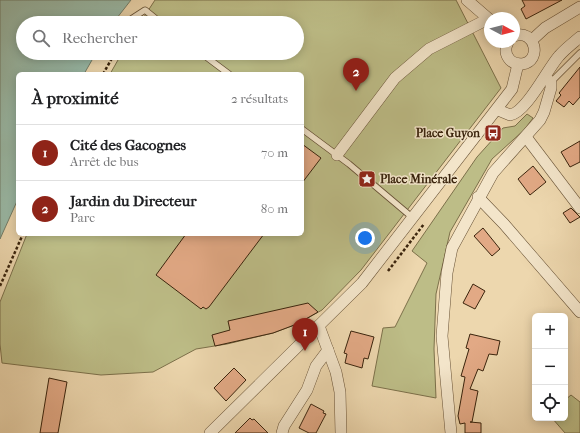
<!DOCTYPE html>
<html lang="fr">
<meta charset="utf-8">
<style>
body{margin:0;font-family:"IM FELL French Canon",serif;background:#f6f6f6;color:#202124}
.controls{position:absolute;right:12px;bottom:12px;display:grid;overflow:hidden;border-radius:6px;box-shadow:0 2px 10px #0003}
.controls button{width:36px;height:36px;display:grid;place-items:center;padding:0;border:0;border-bottom:1px solid #e0e0e0;background:#fff;color:#202124;font:20px sans-serif}
.compass{position:absolute;left:484px;top:12px;width:36px;height:36px;border-radius:50%;background:#fff;box-shadow:0 2px 10px #0003;rotate:97deg}
.you{position:absolute;left:365px;top:238px;width:14px;height:14px;margin:-10px;border:3px solid #fff;border-radius:50%;background:#1a73e8;box-shadow:0 0 0 6px #1a73e833}
.badge{display:grid;place-items:center;width:26px;height:26px;border-radius:50%;background:#8f2418;color:#fff;font-size:13px;font-weight:700}
.pin{position:absolute;translate:-50% -33px;filter:drop-shadow(0 1px 2px #0008)}
.pin::after{content:'';position:absolute;top:21px;width:14px;height:12px;background:inherit;clip-path:polygon(0 0,100% 0,50% 100%)}
.list{margin:0;padding:0;list-style:none}
h2{display:flex;justify-content:space-between;align-items:center;height:52px;margin:0;padding:0 16px;font-size:17px}
h2 small{font-size:13px;font-weight:400;color:#757577}
.list li{display:grid;grid-template-columns:26px 1fr auto;gap:12px;align-items:center;box-sizing:border-box;height:56px;padding:0 16px;border-top:1px solid #e0e0e0}
.list b{display:block;font-size:15px;white-space:nowrap}
.list p{margin:0;font-size:13px;white-space:nowrap;color:#757577}
.list em{font-size:13px;font-style:normal;color:#757577}
.icon{flex:none;width:22px;height:22px;fill:none;stroke:currentColor;stroke-width:2;stroke-linecap:round;stroke-linejoin:round}
.map{position:relative;flex:none;width:580px;height:433px;overflow:hidden}
.search{position:absolute;background:#fff;box-shadow:0 2px 10px #0003;left:16px;top:16px;width:288px;height:44px;display:flex;align-items:center;gap:10px;box-sizing:border-box;padding:0 14px;border-radius:22px;color:#757577;font-size:15px}
.panel{position:absolute;background:#fff;box-shadow:0 2px 10px #0003;left:16px;top:72px;width:288px;height:164px;border-radius:6px}
.map>svg:first-child{display:block}
.green{fill:#bdbd87;stroke:#7c704a}
.water{fill:#99baa8;stroke:#737e6a}
.building{fill:#e2a985;stroke:#3a240d}
.lines{fill:none;stroke-linecap:round;stroke-linejoin:round}
.lane-casing{stroke:#675135;stroke-width:7}
.street-casing{stroke:#675135;stroke-width:12}
.path{stroke:#3a240d;stroke-width:2.5;stroke-dasharray:3 2;stroke-linecap:butt}
.lane{stroke:#f3e5ca;stroke-width:5.5}
.street{stroke:#f3e5ca;stroke-width:11}
.labels{text-anchor:middle;dominant-baseline:central;stroke-width:3;stroke-linejoin:round;paint-order:stroke}
.poi-label{font-size:12px;font-weight:bold;fill:#3a240d;stroke:#f3e5ca;text-anchor:end}
</style>
<div class="map">
<svg width="580" height="433" viewBox="0 0 580 433">
<rect width="100%" height="100%" fill="#edd7ae"/>
<filter id="stains"><feTurbulence type="fractalNoise" baseFrequency=".005" numOctaves="4"/><feColorMatrix values="0 0 0 0 .2 0 0 0 0 .09 0 0 0 0 .02 0 0 0 .5 -.17"/></filter>
<radialGradient id="worn" r=".72"><stop offset=".6" stop-color="#630" stop-opacity="0"/><stop offset="1" stop-color="#630" stop-opacity=".3"/></radialGradient>
<!-- green -->
<g class="green">
<polygon points="155,0 456,0 501,88 361,270 322,310 297,324 273,333 227,344 196,349 153,372 101,375 2,363 0,344 0,302 27,234 302,234 302,74 110,74 122,53 297,53 297,23 140,23"/>
<polygon points="527,114 533,118 524,130 492,159 450,232 436,294 434,349 436,398 372,386 383,328 395,327 427,263 412,251 477,157 503,128 515,126"/>
<polygon points="571,395 580,402 580,433 565,433 552,418 565,418 565,400"/>
</g>
<!-- water -->
<polygon class="water" points="0,0 131,0 113,23 23,23 23,53 96,53 84,74 18,74 18,199 0,239"/>
<!-- building -->
<g class="building">
<polygon points="522,0 562,0 526,19 521,9 525,6"/>
<polygon points="580,67 580,97 573,105 569,101 564,107 556,101 561,95 559,93"/>
<polygon points="580,141 580,162 570,167 561,152"/>
<polygon points="302,144 321,158 302,183"/>
<polygon points="533,166 546,182 530,195 518,179"/>
<polygon points="571,208 580,217 570,223 563,213"/>
<polygon points="483,228 500,249 492,256 474,236"/>
<polygon points="186,234 264,234 209,307 206,309 203,307 201,309 156,275"/>
<polygon points="473,284 485,291 475,309 463,303"/>
<polygon points="308,303 318,312 297,324 273,333 215,346 212,335 230,330 228,321"/>
<polygon points="351,331 374,337 368,359 364,358 362,368 345,363 347,354 344,353"/>
<polygon points="470,334 500,341 497,355 489,354 483,371 478,369 470,389 478,391 472,422 470,422 481,423 481,433 465,433 465,423 460,424 458,416 465,377 461,376 469,349 466,348"/>
<polygon points="234,368 246,380 226,401 214,388"/>
<polygon points="49,378 67,382 58,433 40,433"/>
<polygon points="311,404 324,411 323,413 326,414 316,433 309,433 299,428"/>
<polygon points="250,418 252,420 254,419 268,433 235,433"/>
</g>
<g class="lines">
<!-- lane casing -->
<g class="lane-casing">
<g id="lane">
<polyline points="125,23 145,10 161,23"/>
<polyline points="201,53 229,74"/>
<polyline points="551,82 580,53"/>
<polyline points="302,129 349,164 413,218"/>
</g>
</g>
<!-- street casing -->
<g class="street-casing">
<g id="street">
<polyline points="467,0 490,20"/>
<polyline points="532,40 545,28 580,7"/>
<path d="M508 42C505 48 505 55 510 60 513 63 517 64 522 64 543 61 535 28 514 36"/>
<path d="M498 110 510 115C526 113 548 68 559 56 565 49 573 43 580 37"/>
<polyline points="526,137 580,208"/>
<polyline points="337,155 395,78 429,49 488,19"/>
<polyline points="478,197 504,224 580,312"/>
<polyline points="319,326 336,372 340,392 341,433"/>
<polyline points="210,433 362,283 512,89 518,64"/>
<polyline points="282,433 284,426 307,390 316,366 328,350"/>
<polyline points="451,433 442,336 447,273 452,248 493,173 540,120 544,112 551,88 551,82 545,78"/>
</g>
</g>
<!-- path -->
<g class="path">
<polyline points="103,74 115,53"/>
<polyline points="388,271 424,224"/>
<polyline points="0,286 23,234"/>
</g>
<!-- lane -->
<use href="#lane" class="lane"/>
<!-- street -->
<use href="#street" class="street"/>
</g>
<!-- icons -->
<defs>
<g id="bus-square" transform="scale(0.9)"><rect x="-9" y="-9" width="18" height="18" rx="4" fill="#8f2418" stroke="#f3e5ca"/><path d="M-5-6H5V4H4V6H2V4H-2V6H-4V4H-5ZM-3.5-4V0h7V-4ZM-3.5 1.2v1.5H-2V1.2ZM2 1.2v1.5H3.5V1.2Z" fill="#fff"/></g>
<g id="sight-square" transform="scale(0.9)"><rect x="-9" y="-9" width="18" height="18" rx="4" fill="#8f2418" stroke="#f3e5ca"/><path d="M0-6L1.8-2.2L6-1.7L2.9 1.2L3.7 5.4L0 3.3L-3.7 5.4L-2.9 1.2L-6-1.7L-1.8-2.2Z" fill="#fff"/></g>
</defs>
<g fill-rule="evenodd">
<use href="#bus-square" x="493" y="133"/>
<use href="#sight-square" x="367" y="179"/>
</g>
<g class="labels">
<!-- poi labels -->
<g class="poi-label">
<text x="480" y="133">Place Guyon</text>
<text x="380" y="179" text-anchor="start">Place Minérale</text>
</g>
</g>
<rect width="100%" height="100%" filter="url(#stains)"/>
<rect width="100%" height="100%" fill="url(#worn)"/>
</svg>
<div class="controls">
<button>+</button>
<button>−</button>
<button><svg class="icon" aria-label="locate" viewBox="0 0 24 24"><circle cx="12" cy="12" r="6"/><path d="M12 2v4M12 18v4M2 12h4M18 12h4"/></svg></button>
</div>
<svg class="compass" viewBox="-18 -18 36 36"><path d="M0-13l5 13h-10z" fill="#e53935"/><path d="M0 13l5-13h-10z" fill="#757577"/></svg>
<div class="you"></div>
<div class="pin badge" style="left:305px;top:351px">1</div>
<div class="pin badge" style="left:356px;top:91px">2</div>
<div class="search"><svg class="icon" aria-label="search" viewBox="0 0 24 24"><circle cx="10" cy="10" r="6"/><path d="M15 15l6 6"/></svg>Rechercher</div>
<section class="panel">
<h2>À proximité<small>2 résultats</small></h2>
<ul class="list">
<li><span class="badge">1</span><div><b>Cité des Gacognes</b><p>Arrêt de bus</p></div><em>70 m</em></li>
<li><span class="badge">2</span><div><b>Jardin du Directeur</b><p>Parc</p></div><em>80 m</em></li>
</ul>
</section>
</div>
